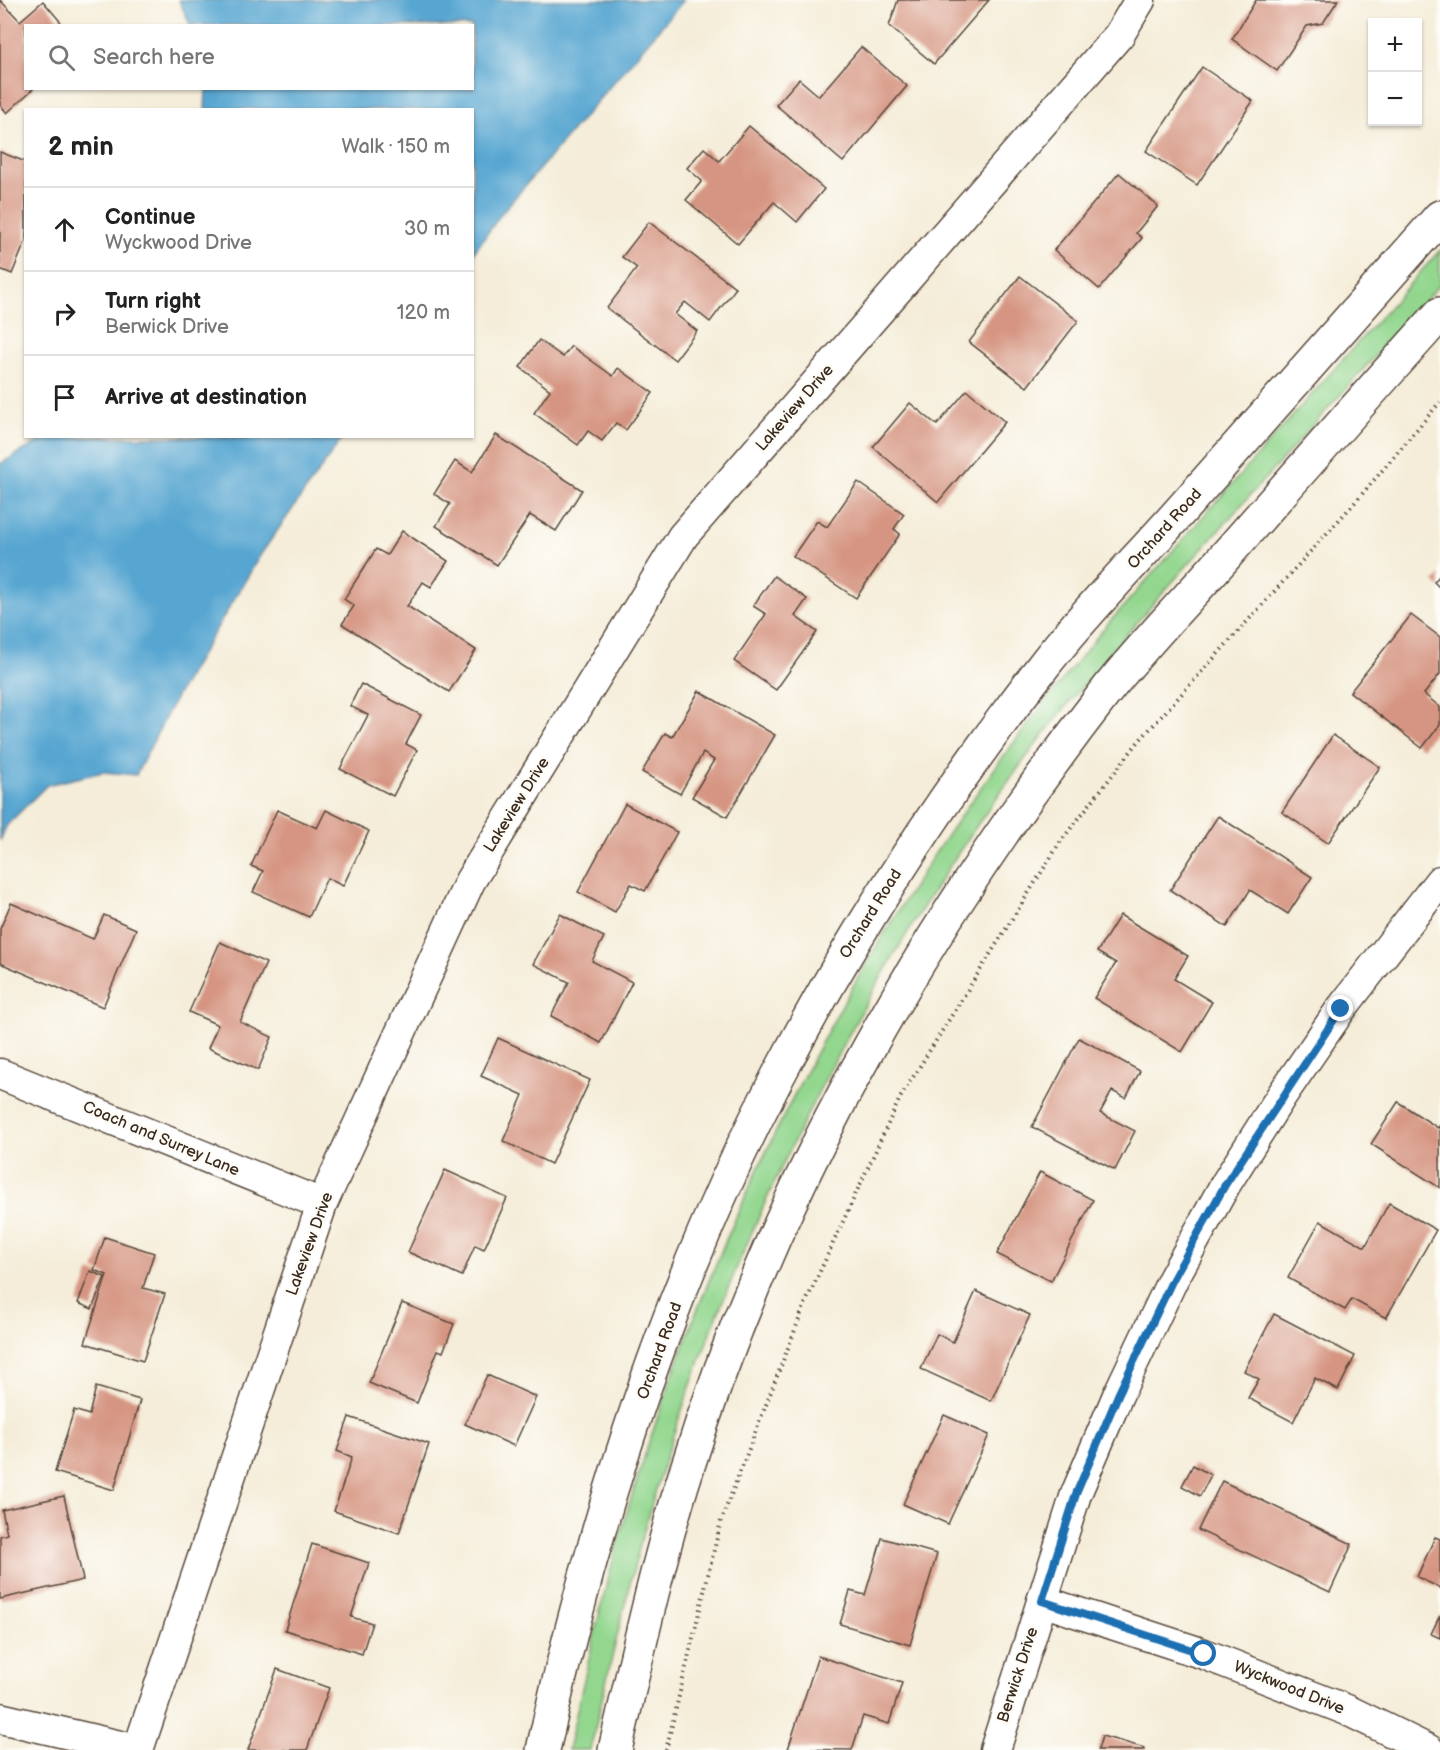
<!DOCTYPE html>
<meta charset="utf-8">
<style>
body{margin:0;font-family:"Balsamiq Sans",sans-serif;background:#f2f2f2;color:#222}
.controls{position:absolute;right:18px;top:18px;display:grid;overflow:hidden;border-radius:0px;box-shadow:0 2px 4px #0004}
.controls button{width:54px;height:54px;display:grid;place-items:center;padding:0;border:0;border-bottom:2px solid #e0e0e0;background:#fff;color:#222;font:30px sans-serif}
.stop{position:absolute;width:18px;height:18px;margin:-14px;border:4px solid #1f6fb2;border-radius:50%;background:#fff}
.stop.end{background:#1f6fb2;border-color:#fff;box-shadow:0 2px 6px #0008}
.list{margin:0;padding:0;list-style:none}
h2{display:flex;justify-content:space-between;align-items:center;height:78px;margin:0;padding:0 24px;font-size:26px}
h2 small{font-size:20px;font-weight:400;color:#767676}
.list li{display:grid;grid-template-columns:39px 1fr auto;gap:18px;align-items:center;box-sizing:border-box;height:84px;padding:0 24px;border-top:2px solid #e0e0e0}
.list b{display:block;font-size:22px;white-space:nowrap}
.list p{margin:0;font-size:20px;white-space:nowrap;color:#767676}
.list em{font-size:20px;font-style:normal;color:#767676}
.icon{flex:none;width:33px;height:33px;fill:none;stroke:currentColor;stroke-width:2;stroke-linecap:round;stroke-linejoin:round}
.map{position:relative;flex:none;width:1440px;height:1750px;overflow:hidden}
.search{position:absolute;background:#fff;box-shadow:0 2px 4px #0004;left:24px;top:24px;width:450px;height:66px;display:flex;align-items:center;gap:15px;box-sizing:border-box;padding:0 21px;border-radius:0px;color:#767676;font-size:22px}
.panel{position:absolute;background:#fff;box-shadow:0 2px 4px #0004;left:24px;top:108px;width:450px;height:330px;border-radius:0px}
.map>svg:first-child{display:block}
.green{fill:#93d78f;stroke:#678056;stroke-width:1.5}
.water{fill:#56a6d1;stroke:#486878;stroke-width:1.5}
.building{fill:#d69582}
.lines{fill:none;stroke-linecap:round;stroke-linejoin:round}
.minor-casing{stroke:#57473a;stroke-width:33}
.primary-casing{stroke:#57473a;stroke-width:36}
.path{stroke:#57473a;stroke-width:4;stroke-dasharray:1.5 4.5;stroke-linecap:butt}
.minor{stroke:#fff;stroke-width:30}
.primary{stroke:#fff;stroke-width:33}
.route{stroke:#1f6fb2;stroke-width:8}
.labels{text-anchor:middle;dominant-baseline:central;stroke-width:5;stroke-linejoin:round;paint-order:stroke}
.street-label{font-size:16px;fill:#3b2a1e;stroke:#fdfcf7}
</style>
<div class="map">
<svg width="1440" height="1750" viewBox="0 0 1440 1750">
<rect width="100%" height="100%" fill="#fdfcf7"/>
<filter id="ink" filterUnits="userSpaceOnUse"><feTurbulence type="fractalNoise" baseFrequency=".0167" numOctaves="2"/><feDisplacementMap in="SourceGraphic" scale="12" xChannelSelector="R" yChannelSelector="G"/><feConvolveMatrix kernelMatrix="1 2 1 2 8 2 1 2 1" color-interpolation-filters="sRGB"/></filter>
<filter id="wash" filterUnits="userSpaceOnUse"><feTurbulence type="fractalNoise" baseFrequency=".008" numOctaves="4" result="noise"/><feDisplacementMap in="SourceGraphic" scale="24" xChannelSelector="R" yChannelSelector="G"/><feGaussianBlur stdDeviation="1.35" result="paint"/><feColorMatrix in="noise" values="0 0 0 0 0 0 0 0 0 0 0 0 0 0 0 0 0 1.4 0 .05"/><feComposite in="paint" operator="in"/></filter>
<g filter="url(#wash)">
<rect width="100%" height="100%" fill="#f5edd9"/>
<!-- green -->
<path class="green" d="M1440 250V284C1363 369 1286 455 1209 541 1146 612 1082 683 1025 759 878 954 756 1194 677 1424 640 1531 616 1641 590 1750H568C587 1668 604 1585 629 1505 696 1286 793 1073 917 881 974 792 1038 709 1105 627Z"/>
<!-- water -->
<g class="water">
<polygon points="179,0 684,0 501,214 473,254 472,110 205,109 206,89 472,88 472,26 190,25"/>
<polygon points="47,437 343,437 261,554 177,695 136,775 103,772 47,785 7,825 0,841 0,464"/>
</g>
<g id="blocks">
<!-- building -->
<g class="building">
<polygon points="0,0 20,21 43,1 64,26 26,26 26,88 34,88 7,113 0,105"/>
<polygon points="898,0 989,0 934,64 889,26"/>
<polygon points="1256,0 1338,0 1323,23 1307,26 1277,71 1232,39"/>
<polygon points="861,47 907,86 843,162 776,105 799,79 819,96"/>
<polygon points="1202,67 1253,101 1197,185 1146,151"/>
<polygon points="749,126 824,189 797,222 774,202 738,244 686,200 702,181 687,168 704,148 719,161"/>
<polygon points="0,152 26,162 26,240 12,274 0,269"/>
<polygon points="1119,173 1158,206 1136,233 1142,238 1099,289 1054,250"/>
<polygon points="649,222 736,288 710,322 685,302 675,314 697,331 675,360 607,308 637,268 622,257"/>
<polygon points="1020,276 1078,321 1027,387 969,342"/>
<polygon points="539,340 563,357 571,346 613,376 618,368 653,393 626,430 616,423 602,441 588,431 578,445 534,413 550,390 520,367"/>
<polygon points="967,390 1005,422 938,502 873,447 910,403 937,425"/>
<polygon points="496,435 582,490 556,531 530,515 497,565 436,526 450,504 434,494 455,461 472,472"/>
<polygon points="858,482 904,514 894,529 900,534 856,598 793,556 817,521 827,527"/>
<polygon points="402,531 448,561 431,587 423,582 407,606 476,650 449,692 342,624 354,606 344,599 376,549 387,555"/>
<polygon points="1440,575 1440,588 1434,582"/>
<polygon points="774,576 807,599 795,616 817,632 776,690 734,661 766,614 753,606"/>
<polygon points="1411,615 1440,637 1440,674 1424,694 1440,707 1440,725 1422,748 1350,692"/>
<polygon points="361,684 421,715 406,744 417,750 393,796 340,769 368,715 350,706"/>
<polygon points="699,691 775,735 727,817 692,797 714,760 703,753 680,794 642,772 665,733 672,737"/>
<polygon points="1333,735 1380,767 1328,843 1282,812"/>
<polygon points="625,804 677,832 645,891 631,884 615,912 578,892"/>
<polygon points="277,810 317,828 326,810 369,831 343,886 327,878 309,917 253,892 263,871 251,866"/>
<polygon points="1218,816 1312,877 1288,914 1250,890 1227,927 1170,890"/>
<polygon points="11,903 93,939 104,915 136,929 103,1007 0,963 0,929"/>
<polygon points="560,914 604,937 592,961 632,982 601,1043 551,1016 569,982 533,964"/>
<polygon points="1120,915 1188,956 1174,979 1212,1002 1182,1052 1094,998 1116,963 1097,952"/>
<polygon points="220,942 266,963 240,1022 272,1037 258,1070 208,1048 218,1025 189,1012"/>
<polygon points="498,1038 590,1080 551,1164 503,1141 523,1095 481,1076"/>
<polygon points="1079,1038 1140,1071 1126,1098 1112,1091 1100,1113 1135,1131 1115,1170 1032,1127"/>
<polygon points="1398,1102 1438,1128 1440,1125 1440,1188 1371,1144"/>
<polygon points="445,1170 507,1198 484,1249 475,1245 462,1276 408,1252"/>
<polygon points="1040,1172 1093,1200 1051,1281 997,1254"/>
<polygon points="1389,1203 1436,1230 1386,1318 1352,1299 1345,1310 1288,1278 1320,1221 1365,1247"/>
<polygon points="105,1237 154,1253 143,1288 165,1294 143,1361 85,1343 107,1275 94,1270"/>
<polygon points="90,1271 105,1277 92,1309 78,1303"/>
<polygon points="976,1291 1030,1315 991,1401 921,1369 937,1334 953,1342"/>
<polygon points="402,1303 454,1324 443,1352 438,1350 417,1403 369,1383"/>
<polygon points="1274,1314 1355,1356 1338,1390 1315,1378 1293,1422 1248,1398 1259,1379 1244,1371"/>
<polygon points="487,1375 536,1397 514,1446 465,1424"/>
<polygon points="96,1387 140,1400 114,1490 55,1472 74,1410 89,1415"/>
<polygon points="944,1415 989,1435 948,1524 903,1504"/>
<polygon points="349,1417 429,1444 399,1533 334,1511 352,1457 337,1451"/>
<polygon points="1193,1465 1211,1475 1200,1496 1182,1486"/>
<polygon points="1222,1481 1352,1544 1330,1592 1198,1530"/>
<polygon points="64,1496 83,1580 0,1599 0,1536 7,1534 2,1510"/>
<polygon points="1435,1537 1440,1539 1440,1588 1417,1577"/>
<polygon points="882,1538 937,1554 910,1645 840,1624 850,1591 865,1595"/>
<polygon points="312,1544 369,1563 351,1617 372,1623 362,1654 285,1630"/>
<polygon points="1440,1615 1440,1638 1431,1634"/>
<polygon points="818,1656 902,1683 889,1724 863,1716 852,1750 788,1749"/>
<polygon points="277,1669 329,1688 307,1750 248,1750"/>
<polygon points="1102,1736 1145,1748 1145,1750 1098,1750"/>
</g>
</g>
</g>
<g filter="url(#ink)">
<use href="#blocks" fill-opacity="0" stroke="#57473a" stroke-width="1.5"/>
<g class="lines">
<!-- minor casing -->
<g class="minor-casing">
<g id="minor">
<polyline points="0,1074 322,1204"/>
<polyline points="1042,1601 1204,1654 1347,1710 1429,1750"/>
<polyline points="0,1718 138,1750"/>
<polyline points="138,1750 322,1204 470,881 683,536 1119,35 1140,0"/>
<polyline points="995,1750 1076,1494 1118,1395 1173,1279 1225,1185 1282,1095 1341,1009 1440,881"/>
</g>
</g>
<!-- primary casing -->
<g class="primary-casing">
<g id="primary">
<path d="M543 1750C594 1519 668 1286 778 1076 854 931 944 794 1044 665 1086 611 1136 561 1182 509 1268 412 1354 314 1440 217"/>
<path d="M615 1750C637 1657 657 1563 686 1472 774 1189 923 927 1104 694 1140 648 1182 605 1221 561 1294 478 1366 396 1440 314"/>
</g>
</g>
<!-- path -->
<polyline class="path" points="666,1750 721,1521 805,1304 900,1098 1061,841 1139,741 1358,499 1440,402"/>
<!-- minor -->
<use href="#minor" class="minor"/>
<!-- primary -->
<use href="#primary" class="primary"/>
</g>
</g>
<g class="lines" filter="url(#ink)">
<!-- route -->
<polyline class="route" points="1204,1654 1042,1601 1076,1494 1118,1395 1173,1279 1225,1185 1341,1009"/>
</g>
<g class="labels">
<!-- street labels -->
<g class="street-label">
<text transform="translate(795 408) rotate(-49)">Lakeview Drive</text>
<text transform="translate(1165 529) rotate(-48)">Orchard Road</text>
<text transform="translate(517 805) rotate(-58)">Lakeview Drive</text>
<text transform="translate(871 914) rotate(-58)">Orchard Road</text>
<text transform="translate(161 1139) rotate(23)">Coach and Surrey Lane</text>
<text transform="translate(310 1244) rotate(-70)">Lakeview Drive</text>
<text transform="translate(660 1351) rotate(-70)">Orchard Road</text>
<text transform="translate(1018 1675) rotate(-72)">Berwick Drive</text>
<text transform="translate(1289 1688) rotate(22)">Wyckwood Drive</text>
</g>
</g>
</svg>
<div class="controls">
<button>+</button>
<button>−</button>
</div>
<div class="stop" style="left:1204px;top:1654px"></div>
<div class="stop end" style="left:1341px;top:1009px"></div>
<div class="search"><svg class="icon" aria-label="search" viewBox="0 0 24 24"><circle cx="10" cy="10" r="6"/><path d="M15 15l6 6"/></svg>Search here</div>
<section class="panel">
<h2>2 min<small>Walk · 150 m</small></h2>
<ul class="list">
<li><svg class="icon" aria-label="ahead" viewBox="0 0 24 24"><path d="M12 20V5M6 11l6-6 6 6"/></svg><div><b>Continue</b><p>Wyckwood Drive</p></div><em>30 m</em></li>
<li><svg class="icon" aria-label="right" viewBox="0 0 24 24"><path d="M7 20v-9h11M14 6l5 5-5 5"/></svg><div><b>Turn right</b><p>Berwick Drive</p></div><em>120 m</em></li>
<li><svg class="icon" aria-label="arrive" viewBox="0 0 24 24"><path d="M6 21V4h12l-3 4 3 4H6"/></svg><div><b>Arrive at destination</b></div></li>
</ul>
</section>
</div>
